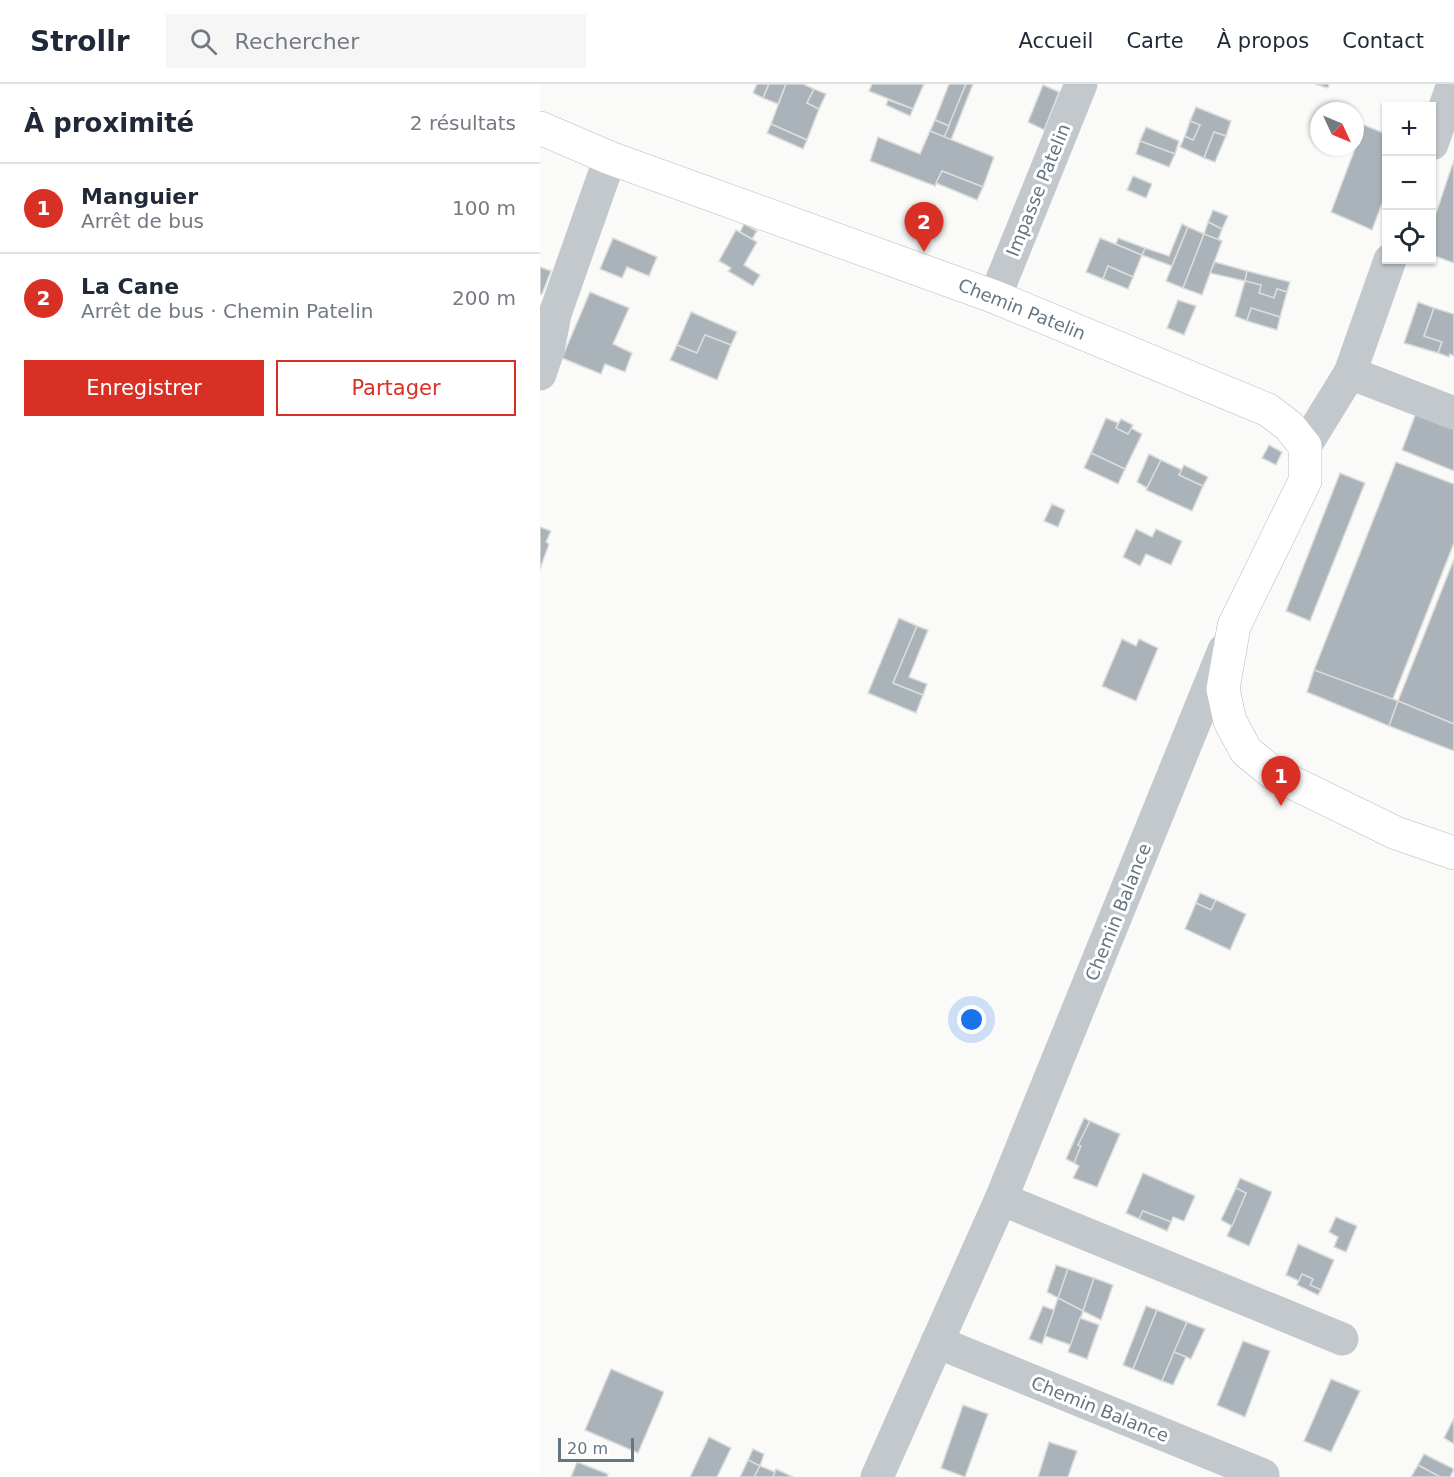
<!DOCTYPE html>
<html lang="fr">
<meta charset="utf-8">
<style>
body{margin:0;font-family:"DejaVu Sans",sans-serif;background:#f6f6f7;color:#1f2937}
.controls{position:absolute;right:18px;top:18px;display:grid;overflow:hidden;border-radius:0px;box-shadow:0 2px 4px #0004}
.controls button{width:54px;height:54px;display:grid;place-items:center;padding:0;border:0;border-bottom:2px solid #e0e1e3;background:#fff;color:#1f2937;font:30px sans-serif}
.compass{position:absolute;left:770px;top:18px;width:54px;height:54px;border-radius:50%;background:#fff;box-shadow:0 2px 4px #0004;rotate:134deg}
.scale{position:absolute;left:18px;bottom:15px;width:76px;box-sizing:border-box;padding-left:6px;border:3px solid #657683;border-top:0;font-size:16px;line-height:21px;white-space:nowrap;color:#657683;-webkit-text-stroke:4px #fff;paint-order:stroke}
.you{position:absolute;left:432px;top:936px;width:21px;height:21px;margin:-15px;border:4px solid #fff;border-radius:50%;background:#1a73e8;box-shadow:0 0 0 9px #1a73e833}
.badge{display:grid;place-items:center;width:39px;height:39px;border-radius:50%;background:#d93025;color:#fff;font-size:20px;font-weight:700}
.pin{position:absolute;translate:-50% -50px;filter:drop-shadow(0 2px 3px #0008)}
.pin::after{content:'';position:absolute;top:32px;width:21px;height:18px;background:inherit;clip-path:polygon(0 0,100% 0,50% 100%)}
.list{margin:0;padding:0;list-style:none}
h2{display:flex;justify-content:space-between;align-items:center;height:78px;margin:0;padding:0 24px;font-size:26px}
h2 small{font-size:20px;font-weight:400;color:#747a83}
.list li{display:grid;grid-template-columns:39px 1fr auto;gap:18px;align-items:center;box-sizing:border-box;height:90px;padding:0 24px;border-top:2px solid #e0e1e3}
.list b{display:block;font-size:22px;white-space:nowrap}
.list p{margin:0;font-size:20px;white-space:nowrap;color:#747a83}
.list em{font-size:20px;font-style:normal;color:#747a83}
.actions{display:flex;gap:12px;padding:18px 24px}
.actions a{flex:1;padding:14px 0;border:2px solid #d93025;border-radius:0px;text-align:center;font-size:21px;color:#d93025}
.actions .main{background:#d93025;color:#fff}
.icon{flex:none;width:33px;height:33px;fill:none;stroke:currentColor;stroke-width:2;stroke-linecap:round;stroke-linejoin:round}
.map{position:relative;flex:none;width:914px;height:1393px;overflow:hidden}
header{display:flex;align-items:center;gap:36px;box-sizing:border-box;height:84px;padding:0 30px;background:#fff;border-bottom:2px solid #e0e1e3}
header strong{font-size:28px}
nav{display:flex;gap:33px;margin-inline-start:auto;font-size:21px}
.search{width:420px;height:54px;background:#f6f6f7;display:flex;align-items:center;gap:15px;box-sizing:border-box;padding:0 21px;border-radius:0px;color:#747a83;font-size:22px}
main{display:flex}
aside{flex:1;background:#fff}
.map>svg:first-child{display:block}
.building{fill:#aab3b9;stroke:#dcdcda;stroke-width:1.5}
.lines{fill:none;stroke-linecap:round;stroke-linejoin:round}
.major-casing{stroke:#b5babe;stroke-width:34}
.minor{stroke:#c3c8cc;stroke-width:33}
.major{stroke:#fff;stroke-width:33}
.labels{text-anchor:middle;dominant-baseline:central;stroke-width:6;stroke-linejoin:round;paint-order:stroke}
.street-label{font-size:18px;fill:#657683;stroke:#fff}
</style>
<header>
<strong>Strollr</strong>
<div class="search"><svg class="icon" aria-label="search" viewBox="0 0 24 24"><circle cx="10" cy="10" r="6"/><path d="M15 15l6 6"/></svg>Rechercher</div>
<nav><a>Accueil</a><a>Carte</a><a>À propos</a><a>Contact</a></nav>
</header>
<main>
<aside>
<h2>À proximité<small>2 résultats</small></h2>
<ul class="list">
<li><span class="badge">1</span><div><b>Manguier</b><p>Arrêt de bus</p></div><em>100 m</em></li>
<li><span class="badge">2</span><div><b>La Cane</b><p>Arrêt de bus · Chemin Patelin</p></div><em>200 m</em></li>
</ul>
<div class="actions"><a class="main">Enregistrer</a><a>Partager</a></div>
</aside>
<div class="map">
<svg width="914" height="1393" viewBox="0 0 914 1393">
<rect width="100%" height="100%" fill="#fafaf8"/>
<!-- building -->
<g class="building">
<polygon points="217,0 229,0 223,14 213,9"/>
<polygon points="229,0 246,0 238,20 223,14"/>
<polygon points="246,0 263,0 274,5 267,19 279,25 267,56 231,40"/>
<polygon points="332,0 384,0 373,25 329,7"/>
<polygon points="409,0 426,0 409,42 395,36"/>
<polygon points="426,0 433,0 411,56 404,53"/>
<polygon points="775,0 789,0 788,4"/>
<polygon points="503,1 519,8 504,46 488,38"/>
<polygon points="274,5 286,10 279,25 267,19"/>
<polygon points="348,16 373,25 370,32 346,21"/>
<polygon points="656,23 691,37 686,52 674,48 664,74 640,63 645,52 653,56 660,41 650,37"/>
<polygon points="395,36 409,42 404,53 390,47"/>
<polygon points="650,37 660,41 653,56 645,52"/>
<polygon points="231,40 267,56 263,65 227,49"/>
<polygon points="824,41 846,50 846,109 832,146 791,128"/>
<polygon points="606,43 639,57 635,70 600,57"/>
<polygon points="390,47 454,73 443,103 402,87 395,102 330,77 338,53 380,70"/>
<polygon points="674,48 686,52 675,78 664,74"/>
<polygon points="600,57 635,70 629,83 596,70"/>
<polygon points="914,76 914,179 892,171 892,141"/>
<polygon points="402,87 443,103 437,116 396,99"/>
<polygon points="593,92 612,100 606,114 587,106"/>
<polygon points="673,126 688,132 682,145 668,138"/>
<polygon points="668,138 682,145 678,156 664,150"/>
<polygon points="204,140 217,147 212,155 200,148"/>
<polygon points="642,140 648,143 632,182 602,171 605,164 629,172"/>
<polygon points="648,143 664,150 643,204 626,197"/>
<polygon points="196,146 217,158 204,181 220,191 213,202 188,187 191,184 179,177"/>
<polygon points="664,150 682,157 662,211 643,204"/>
<polygon points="73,154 117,173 109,192 87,183 82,194 60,185"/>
<polygon points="560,154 602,171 593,193 568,182 563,195 546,188"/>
<polygon points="578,154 605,164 602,171 576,160"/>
<polygon points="675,178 707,187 705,197 670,189"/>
<polygon points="568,182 593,193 588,205 563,195"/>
<polygon points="0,183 11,187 2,210 0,210"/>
<polygon points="707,187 750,198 747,208 737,205 734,214 719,209 721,201 705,197"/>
<polygon points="705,197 721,201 719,209 734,214 737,205 747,208 740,233 711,224 707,237 695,232"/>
<polygon points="50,208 89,224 73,260 92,269 85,288 65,280 61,290 22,274"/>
<polygon points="638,216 656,222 644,251 627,244"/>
<polygon points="878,218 894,224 884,252 902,258 898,269 864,259"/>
<polygon points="711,224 740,233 737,246 707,237"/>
<polygon points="894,224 914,230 914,272 910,270 909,273 898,269 902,258 884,252"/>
<polygon points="151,228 197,248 191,261 165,251 157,269 137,261"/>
<polygon points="165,251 191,261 177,296 130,276 137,261 157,269"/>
<polygon points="876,329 914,345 914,387 862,366"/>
<polygon points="566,334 578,339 576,344 588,350 591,344 602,350 585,385 551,369"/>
<polygon points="581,335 593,341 588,350 576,344"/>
<polygon points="729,361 742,368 736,381 722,374"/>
<polygon points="551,369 585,385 578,400 544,384"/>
<polygon points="609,370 621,376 607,404 597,398"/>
<polygon points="621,376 642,386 639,391 663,402 652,427 606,406"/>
<polygon points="856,378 914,400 914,459 852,617 774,586"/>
<polygon points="644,381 668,393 663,402 639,391"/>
<polygon points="800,389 825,399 770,537 746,527"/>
<polygon points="512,420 525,426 518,443 504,437"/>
<polygon points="0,443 11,447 6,458 9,460 0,485"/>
<polygon points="596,445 612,453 616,445 642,457 631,481 606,470 600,482 583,473"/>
<polygon points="914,475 914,640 858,617"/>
<polygon points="359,534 377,542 353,599 383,611 376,629 328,609"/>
<polygon points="377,542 388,546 369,593 387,600 383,611 353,599"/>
<polygon points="582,555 596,562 599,555 618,564 596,617 562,602"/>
<polygon points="774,586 858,617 849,642 767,608"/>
<polygon points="858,617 914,640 914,667 849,642"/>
<polygon points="660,809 676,816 671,826 656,819"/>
<polygon points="676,816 706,830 690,866 645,845 656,819 671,826"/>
<polygon points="544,1034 550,1037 538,1061 541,1062 534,1079 526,1075"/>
<polygon points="550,1037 580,1050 557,1103 533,1094 539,1082 534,1079 541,1062 538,1061"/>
<polygon points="603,1089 655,1112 644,1137 633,1133 631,1138 603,1127 599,1135 586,1129"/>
<polygon points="700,1094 732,1108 709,1162 687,1152 706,1109 696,1104"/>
<polygon points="696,1104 706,1109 692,1142 681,1136"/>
<polygon points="603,1127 631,1138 627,1147 599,1135"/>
<polygon points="796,1133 817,1142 806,1168 794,1163 798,1153 789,1148"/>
<polygon points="758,1160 794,1176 781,1206 770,1201 773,1195 762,1190 759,1197 746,1191"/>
<polygon points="516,1181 528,1185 518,1214 507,1208"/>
<polygon points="528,1185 554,1194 543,1227 518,1214"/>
<polygon points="762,1190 773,1195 770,1201 781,1206 778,1211 757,1201"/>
<polygon points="554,1194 573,1201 561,1236 543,1227"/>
<polygon points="518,1214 543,1227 531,1261 505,1252"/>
<polygon points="503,1222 514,1226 502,1260 489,1255"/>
<polygon points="606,1222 617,1226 593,1285 583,1281"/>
<polygon points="617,1226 647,1238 622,1297 593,1285"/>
<polygon points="540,1234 559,1241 547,1275 528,1268"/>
<polygon points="647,1238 665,1245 651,1275 634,1268"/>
<polygon points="703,1257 730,1267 705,1333 677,1321"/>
<polygon points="634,1268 646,1273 633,1301 622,1297"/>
<polygon points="71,1285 124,1308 98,1369 45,1346"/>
<polygon points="791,1295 820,1307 791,1368 764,1357"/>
<polygon points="423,1321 448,1330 425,1393 401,1384"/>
<polygon points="914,1334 914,1360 904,1354"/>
<polygon points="169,1353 191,1364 177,1393 150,1393"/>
<polygon points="509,1358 537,1367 528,1393 498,1393"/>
<polygon points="213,1365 224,1370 220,1382 208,1376"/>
<polygon points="884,1370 914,1385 910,1393 900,1393 878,1381"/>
<polygon points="208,1376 220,1382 214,1393 200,1393"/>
<polygon points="37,1378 68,1390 67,1393 31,1393"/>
<polygon points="878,1381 900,1393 871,1393"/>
<polygon points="220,1382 235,1388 233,1393 214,1393"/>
<polygon points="236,1385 253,1393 233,1393"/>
</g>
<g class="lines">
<!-- major casing -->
<g class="major-casing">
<polyline id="major" points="0,44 70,74 455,213 728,326 749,342 765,362 765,397 694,542 683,605 690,637 706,667 733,689 856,749 914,769"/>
</g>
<!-- minor -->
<g class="minor">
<polyline points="892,60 913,0"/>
<polyline points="455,213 541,0"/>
<polyline points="810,289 914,329"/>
<polyline points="0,290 8,266 15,230 70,74"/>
<polyline points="765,362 810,289 850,176"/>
<polyline points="461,1115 802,1255"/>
<polyline points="397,1258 723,1391"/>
<polyline points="337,1393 461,1115 684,566"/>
</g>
<!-- major -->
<use href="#major" class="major"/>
</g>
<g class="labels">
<!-- street labels -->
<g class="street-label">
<text transform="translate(498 106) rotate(-68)">Impasse Patelin</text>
<text transform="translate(482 225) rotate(22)">Chemin Patelin</text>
<text transform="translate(578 828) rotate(-68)">Chemin Balance</text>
<text transform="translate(560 1325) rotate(22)">Chemin Balance</text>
</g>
</g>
</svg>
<div class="controls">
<button>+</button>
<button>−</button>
<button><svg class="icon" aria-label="locate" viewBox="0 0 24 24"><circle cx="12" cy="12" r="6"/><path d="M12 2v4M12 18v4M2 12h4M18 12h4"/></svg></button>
</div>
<svg class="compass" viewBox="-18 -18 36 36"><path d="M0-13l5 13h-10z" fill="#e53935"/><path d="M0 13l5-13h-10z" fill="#747a83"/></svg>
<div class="scale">20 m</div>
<div class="you"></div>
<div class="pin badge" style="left:741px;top:722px">1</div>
<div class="pin badge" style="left:384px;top:168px">2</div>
</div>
</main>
